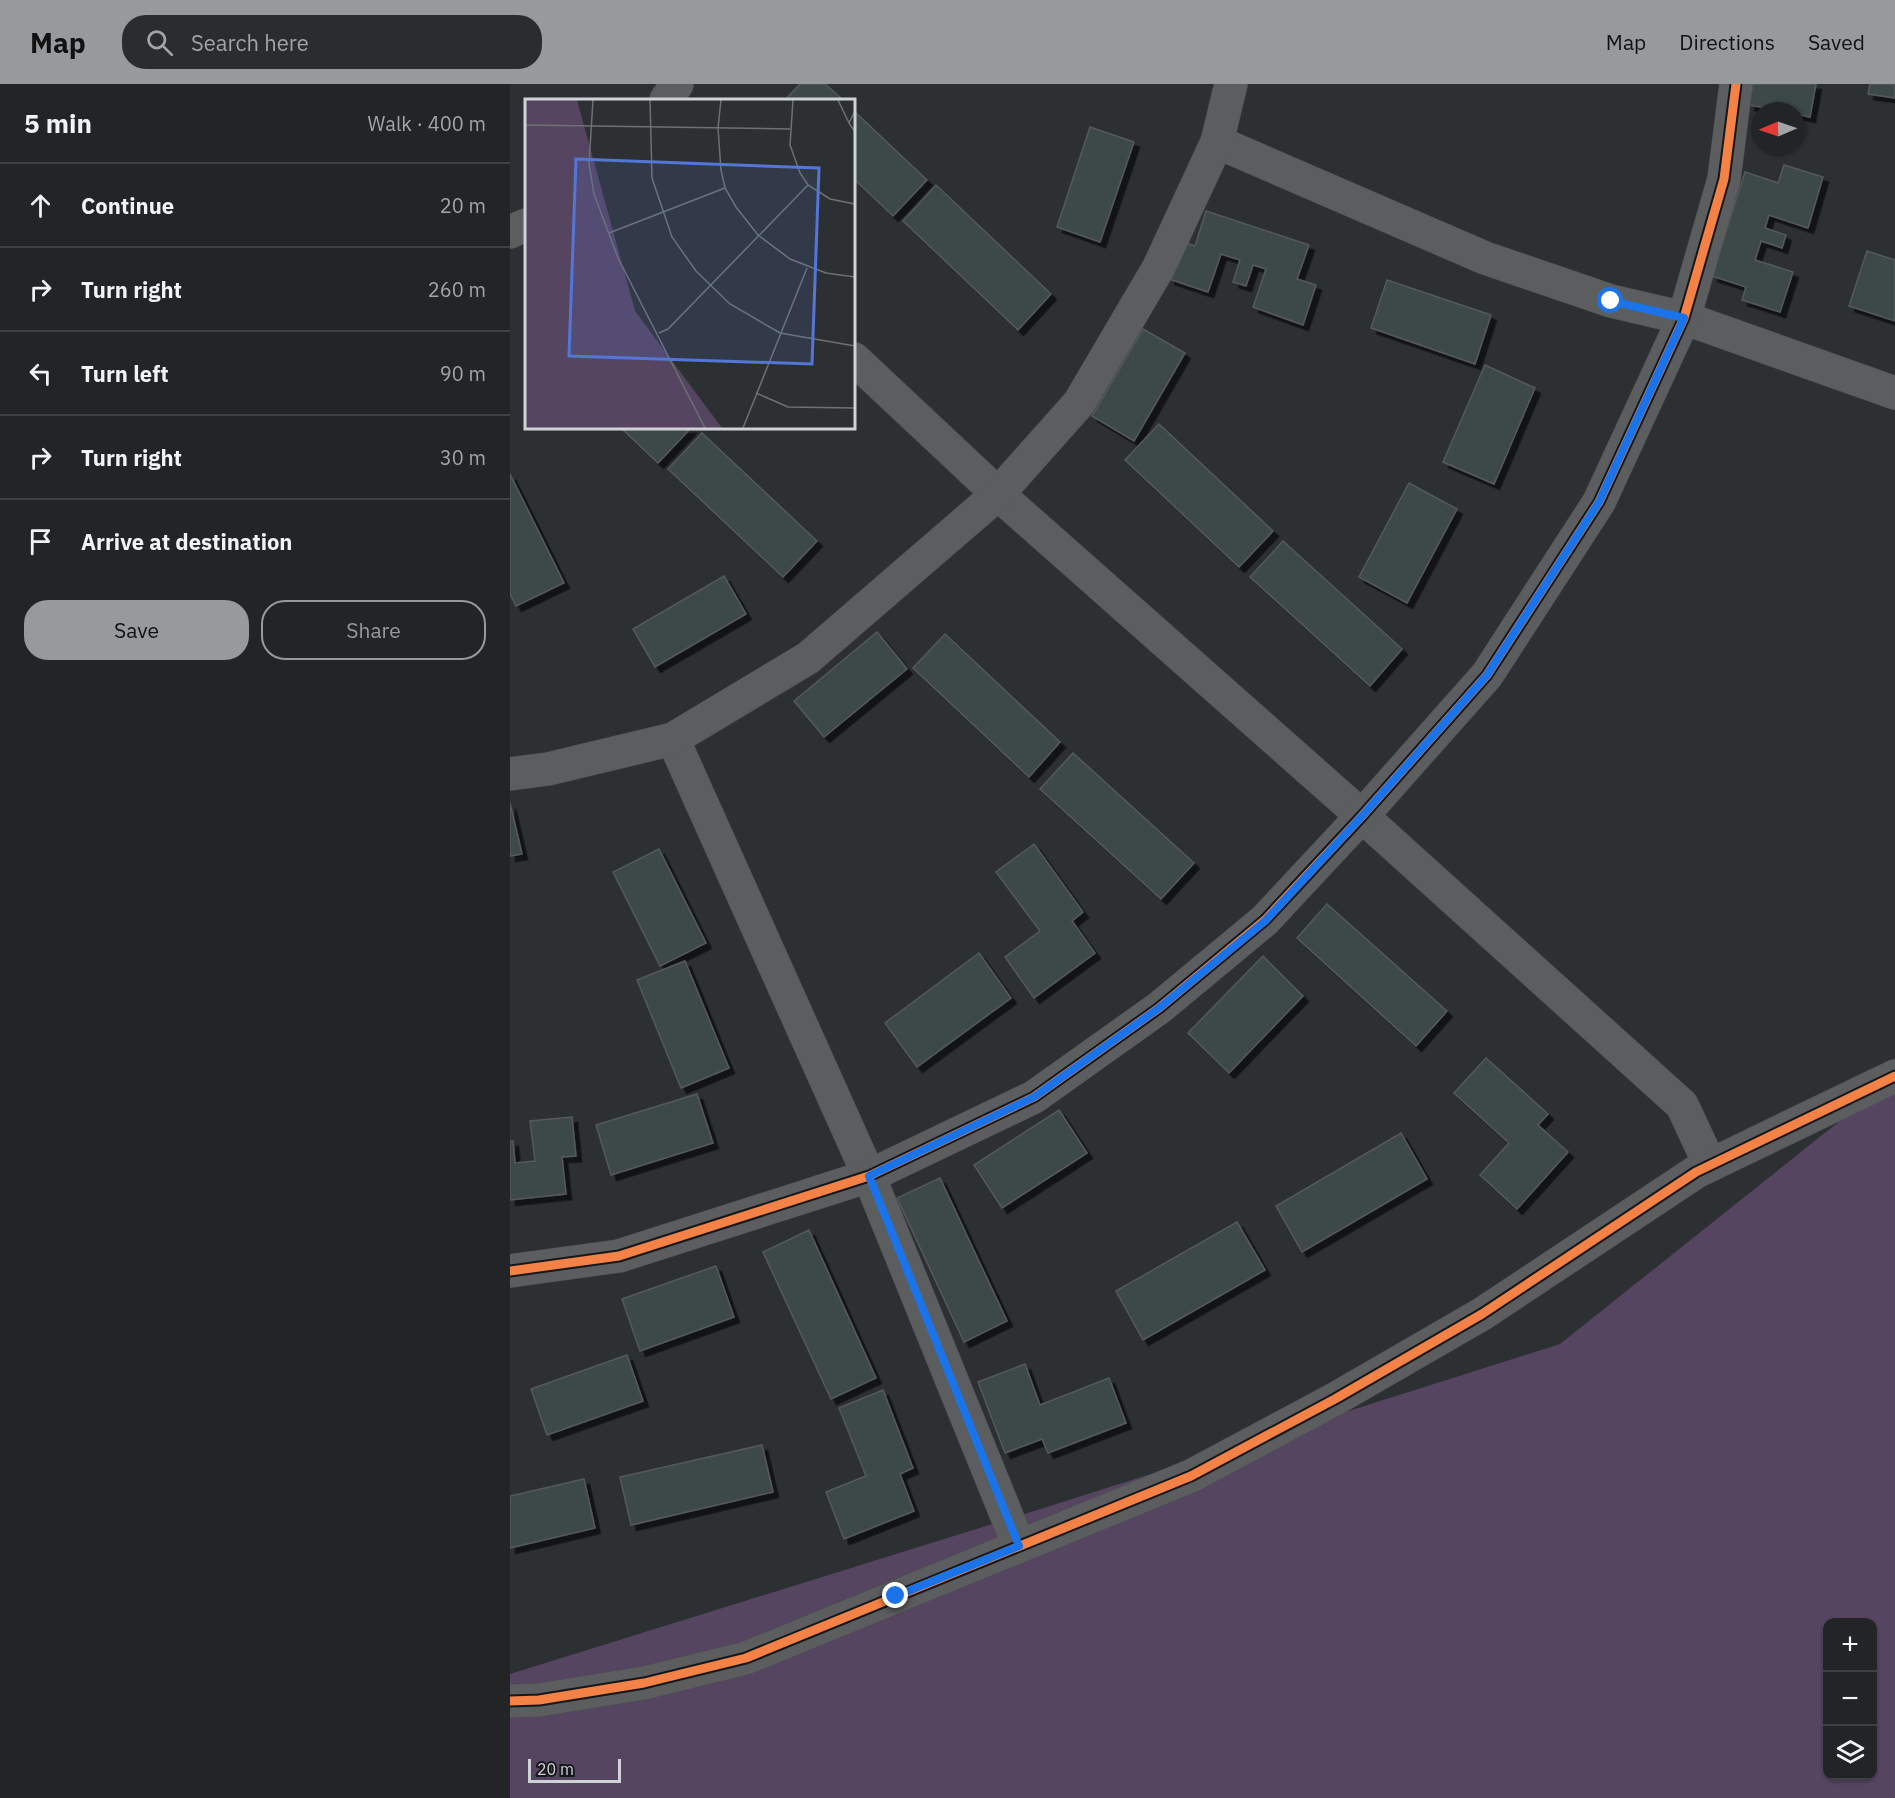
<!DOCTYPE html>
<meta charset="utf-8">
<style>
body{margin:0;font-family:"IBM Plex Sans",sans-serif;background:#2a2c2e;color:#f1f3f6}
.controls{position:absolute;right:18px;bottom:18px;display:grid;overflow:hidden;border-radius:12px;box-shadow:0 2px 4px #0004}
.controls button{width:54px;height:54px;display:grid;place-items:center;padding:0;border:0;border-bottom:2px solid #3f4143;background:#222426;color:#f1f3f6;font:30px sans-serif}
.compass{position:absolute;left:1241px;top:18px;width:54px;height:54px;border-radius:50%;background:#222426;box-shadow:0 2px 4px #0004;rotate:268deg}
.scale{position:absolute;left:18px;bottom:15px;width:93px;box-sizing:border-box;padding-left:6px;border:3px solid #d0d3d6;border-top:0;font-size:16px;line-height:21px;white-space:nowrap;color:#d0d3d6;-webkit-text-stroke:4px #15181a;paint-order:stroke}
.stop{position:absolute;width:18px;height:18px;margin:-14px;border:4px solid #1a73e8;border-radius:50%;background:#fff}
.stop.end{background:#1a73e8;border-color:#fff;box-shadow:0 2px 6px #0008}
.list{margin:0;padding:0;list-style:none}
h2{display:flex;justify-content:space-between;align-items:center;height:78px;margin:0;padding:0 24px;font-size:26px}
h2 small{font-size:20px;font-weight:400;color:#a2a4a7}
.list li{display:grid;grid-template-columns:39px 1fr auto;gap:18px;align-items:center;box-sizing:border-box;height:84px;padding:0 24px;border-top:2px solid #3f4143}
.list b{display:block;font-size:22px;white-space:nowrap}
.list em{font-size:20px;font-style:normal;color:#a2a4a7}
.actions{display:flex;gap:12px;padding:18px 24px}
.actions a{flex:1;padding:14px 0;border:2px solid #979a9d;border-radius:24px;text-align:center;font-size:21px;color:#979a9d}
.actions .main{background:#979a9d;color:#111}
.icon{flex:none;width:33px;height:33px;fill:none;stroke:currentColor;stroke-width:2;stroke-linecap:round;stroke-linejoin:round}
.map{position:relative;flex:none;width:1385px;height:1714px;overflow:hidden}
header{display:flex;align-items:center;gap:36px;box-sizing:border-box;height:84px;padding:0 30px;background:#979a9d;color:#111}
header strong{font-size:28px}
nav{display:flex;gap:33px;margin-inline-start:auto;font-size:21px}
.search{width:420px;height:54px;background:#2a2c2e;display:flex;align-items:center;gap:15px;box-sizing:border-box;padding:0 21px;border-radius:24px;color:#a2a4a7;font-size:22px}
main{display:flex}
aside{flex:1;background:#222426}
.map>svg:first-child{display:block}
.green{fill:#554561;fill-rule:evenodd}
.building{fill:#3c484a;stroke:#56595b;stroke-width:1.5;filter:url(#shadow)}
.lines{fill:none;stroke-linecap:round;stroke-linejoin:round}
.minor-casing{stroke:#4a4d4f;stroke-width:34}
.minor{stroke:#5b5d5e;stroke-width:33}
.cycleway-casing{stroke:#15181a;stroke-width:13}
.cycleway{stroke:#f48246;stroke-width:9}
.route{stroke:#1a73e8;stroke-width:8}
.inset-road{fill:none;stroke:#6e7174;stroke-width:1.5}
.view{fill:#5376d7;fill-opacity:0.15;stroke:#5376d7;stroke-width:3}
.inset-edge{fill:none;stroke:#d0d3d6;stroke-width:3}
</style>
<header>
<strong>Map</strong>
<div class="search"><svg class="icon" aria-label="search" viewBox="0 0 24 24"><circle cx="10" cy="10" r="6"/><path d="M15 15l6 6"/></svg>Search here</div>
<nav><a>Map</a><a>Directions</a><a>Saved</a></nav>
</header>
<main>
<aside>
<h2>5 min<small>Walk · 400 m</small></h2>
<ul class="list">
<li><svg class="icon" aria-label="ahead" viewBox="0 0 24 24"><path d="M12 20V5M6 11l6-6 6 6"/></svg><div><b>Continue</b></div><em>20 m</em></li>
<li><svg class="icon" aria-label="right" viewBox="0 0 24 24"><path d="M7 20v-9h11M14 6l5 5-5 5"/></svg><div><b>Turn right</b></div><em>260 m</em></li>
<li><svg class="icon" aria-label="left" viewBox="0 0 24 24"><path d="M17 20v-9H6M10 6l-5 5 5 5"/></svg><div><b>Turn left</b></div><em>90 m</em></li>
<li><svg class="icon" aria-label="right" viewBox="0 0 24 24"><path d="M7 20v-9h11M14 6l5 5-5 5"/></svg><div><b>Turn right</b></div><em>30 m</em></li>
<li><svg class="icon" aria-label="arrive" viewBox="0 0 24 24"><path d="M6 21V4h12l-3 4 3 4H6"/></svg><div><b>Arrive at destination</b></div></li>
</ul>
<div class="actions"><a class="main">Save</a><a>Share</a></div>
</aside>
<div class="map">
<svg width="1385" height="1714" viewBox="0 0 1385 1714">
<defs>
<filter id="shadow"><feDropShadow dx="5.5" dy="5.5" stdDeviation="0" flood-color="#0009"/></filter>
</defs>
<rect width="100%" height="100%" fill="#2d3032"/>
<!-- green -->
<path class="green" d="M1385 993V1714H0V1590L521 1428 1050 1260ZM1318 1538H1362V1692H1318Z"/>
<!-- building -->
<g class="building">
<polygon points="290,0 315,0 333,16 275,16"/>
<polygon points="1243,0 1306,0 1300,33 1286,30 1286,27 1271,27 1239,21"/>
<polygon points="1360,0 1385,0 1385,14 1358,10"/>
<polygon points="344,27 417,96 383,132 344,95"/>
<polygon points="580,43 624,58 590,158 547,143"/>
<polygon points="1274,81 1313,93 1298,144 1259,131 1255,144 1276,151 1272,164 1251,157 1245,176 1283,188 1270,228 1232,216 1236,203 1202,192 1235,88 1268,99"/>
<polygon points="426,101 541,210 508,246 393,137"/>
<polygon points="696,127 799,161 787,195 806,201 793,241 743,223 756,185 743,181 736,202 723,198 730,176 711,170 698,208 659,195 671,157 685,162"/>
<polygon points="1357,167 1385,176 1385,237 1339,222"/>
<polygon points="877,196 981,231 965,280 861,244"/>
<polygon points="633,245 675,269 624,357 582,332"/>
<polygon points="975,281 1025,304 984,400 933,378"/>
<polygon points="649,340 763,447 729,483 615,376"/>
<polygon points="111,344 181,344 148,379"/>
<polygon points="192,349 307,457 273,493 158,385"/>
<polygon points="0,390 54,499 6,522 0,510"/>
<polygon points="899,399 947,425 897,519 849,493"/>
<polygon points="773,457 892,565 860,602 740,493"/>
<polygon points="214,492 236,530 145,583 123,545"/>
<polygon points="367,548 397,585 314,653 284,617"/>
<polygon points="435,550 550,658 519,693 403,584"/>
<polygon points="563,669 684,779 651,815 530,705"/>
<polygon points="0,719 12,770 0,772"/>
<polygon points="524,760 573,828 562,837 585,869 524,914 495,873 530,847 486,788"/>
<polygon points="149,765 196,859 150,882 103,788"/>
<polygon points="817,820 937,927 906,962 787,854"/>
<polygon points="469,869 501,914 407,983 375,939"/>
<polygon points="753,872 793,912 719,989 678,949"/>
<polygon points="175,877 219,984 171,1004 127,896"/>
<polygon points="976,974 1038,1030 1028,1041 1058,1068 1007,1125 970,1091 999,1059 944,1009"/>
<polygon points="187,1010 203,1059 101,1091 86,1041"/>
<polygon points="549,1026 577,1069 492,1124 464,1081"/>
<polygon points="62,1033 66,1072 52,1073 56,1110 0,1116 0,1057 3,1057 5,1079 25,1077 20,1037"/>
<polygon points="891,1049 917,1095 792,1168 766,1122"/>
<polygon points="430,1094 497,1237 454,1258 387,1114"/>
<polygon points="727,1138 755,1186 633,1256 606,1207"/>
<polygon points="299,1146 366,1294 321,1315 253,1168"/>
<polygon points="206,1182 224,1233 130,1267 112,1215"/>
<polygon points="117,1271 133,1317 37,1351 21,1305"/>
<polygon points="515,1280 530,1321 599,1294 616,1339 538,1369 532,1355 495,1369 468,1298"/>
<polygon points="373,1306 403,1384 390,1390 404,1427 334,1455 316,1408 356,1392 329,1324"/>
<polygon points="252,1361 263,1408 121,1441 110,1393"/>
<polygon points="74,1395 85,1444 0,1464 0,1412"/>
</g>
<g class="lines">
<!-- minor casing -->
<g class="minor-casing">
<g id="minor">
<polyline points="156,16 167,0"/>
<polyline points="707,58 975,174 1101,217 1174,234 1385,309"/>
<polyline points="0,148 16,141"/>
<polyline points="344,275 488,410 852,732 1172,1021 1200,1081"/>
<polyline points="163,655 359,1092 509,1462"/>
<polyline points="0,690 38,685 163,655 298,574 488,410 569,319 649,183 707,58 721,0"/>
<polyline points="0,1187 109,1172 359,1092 524,1013 649,924 755,836 852,732 977,591 1089,418 1174,234 1214,95 1226,0"/>
<polyline points="0,1617 29,1616 134,1599 236,1574 681,1392 825,1315 972,1230 1186,1088 1385,992"/>
</g>
</g>
<!-- minor -->
<use href="#minor" class="minor"/>
<!-- cycleway casing -->
<g class="cycleway-casing">
<g id="cycleway">
<polyline points="0,1187 109,1172 359,1092 524,1013 649,924 755,836 852,732 977,591 1089,418 1174,234 1214,95 1226,0"/>
<polyline points="0,1617 29,1616 134,1599 236,1574 681,1392 825,1315 972,1230 1186,1088 1385,992"/>
</g>
</g>
<!-- cycleway -->
<use href="#cycleway" class="cycleway"/>
</g>
<g class="lines">
<!-- route -->
<polyline class="route" points="386,1512 509,1462 359,1092 524,1013 649,924 755,837 852,732 977,591 1089,418 1174,234 1101,217"/>
</g>
<!-- overview -->
<g transform="translate(15 15)">
<rect width="330" height="330" fill="#2d3032"/>
<path d="M0 1H52L110 212 197 329H0Z" fill="#554561"/>
<path class="inset-road" d="M68 1 64 65 69 95 93 159 180 329M125 1 127 79 147 138 171 172 205 205 255 234 330 247M196 1 193 29 196 71 200 89 211 108 233 136 265 160 301 174 330 178M268 1 265 46 275 74 283 86 305 100 330 105M313 1 324 24M330 12 324 24 330 33M0 26 265 30M84 134 200 89M134 234 143 230 283 86M231 294 263 308 330 309M218 329 282 169"/>
<path class="view" d="M51 60 294 69 287 265 44 257Z"/>
<rect width="330" height="330" class="inset-edge"/>
</g>
</svg>
<div class="controls">
<button>+</button>
<button>−</button>
<button><svg class="icon" aria-label="layers" viewBox="0 0 24 24"><path d="M12 4l9 5-9 5-9-5zM3 14l9 5 9-5"/></svg></button>
</div>
<svg class="compass" viewBox="-18 -18 36 36"><path d="M0-13l5 13h-10z" fill="#e53935"/><path d="M0 13l5-13h-10z" fill="#a2a4a7"/></svg>
<div class="scale">20 m</div>
<div class="stop" style="left:1101px;top:217px"></div>
<div class="stop end" style="left:386px;top:1512px"></div>
</div>
</main>
